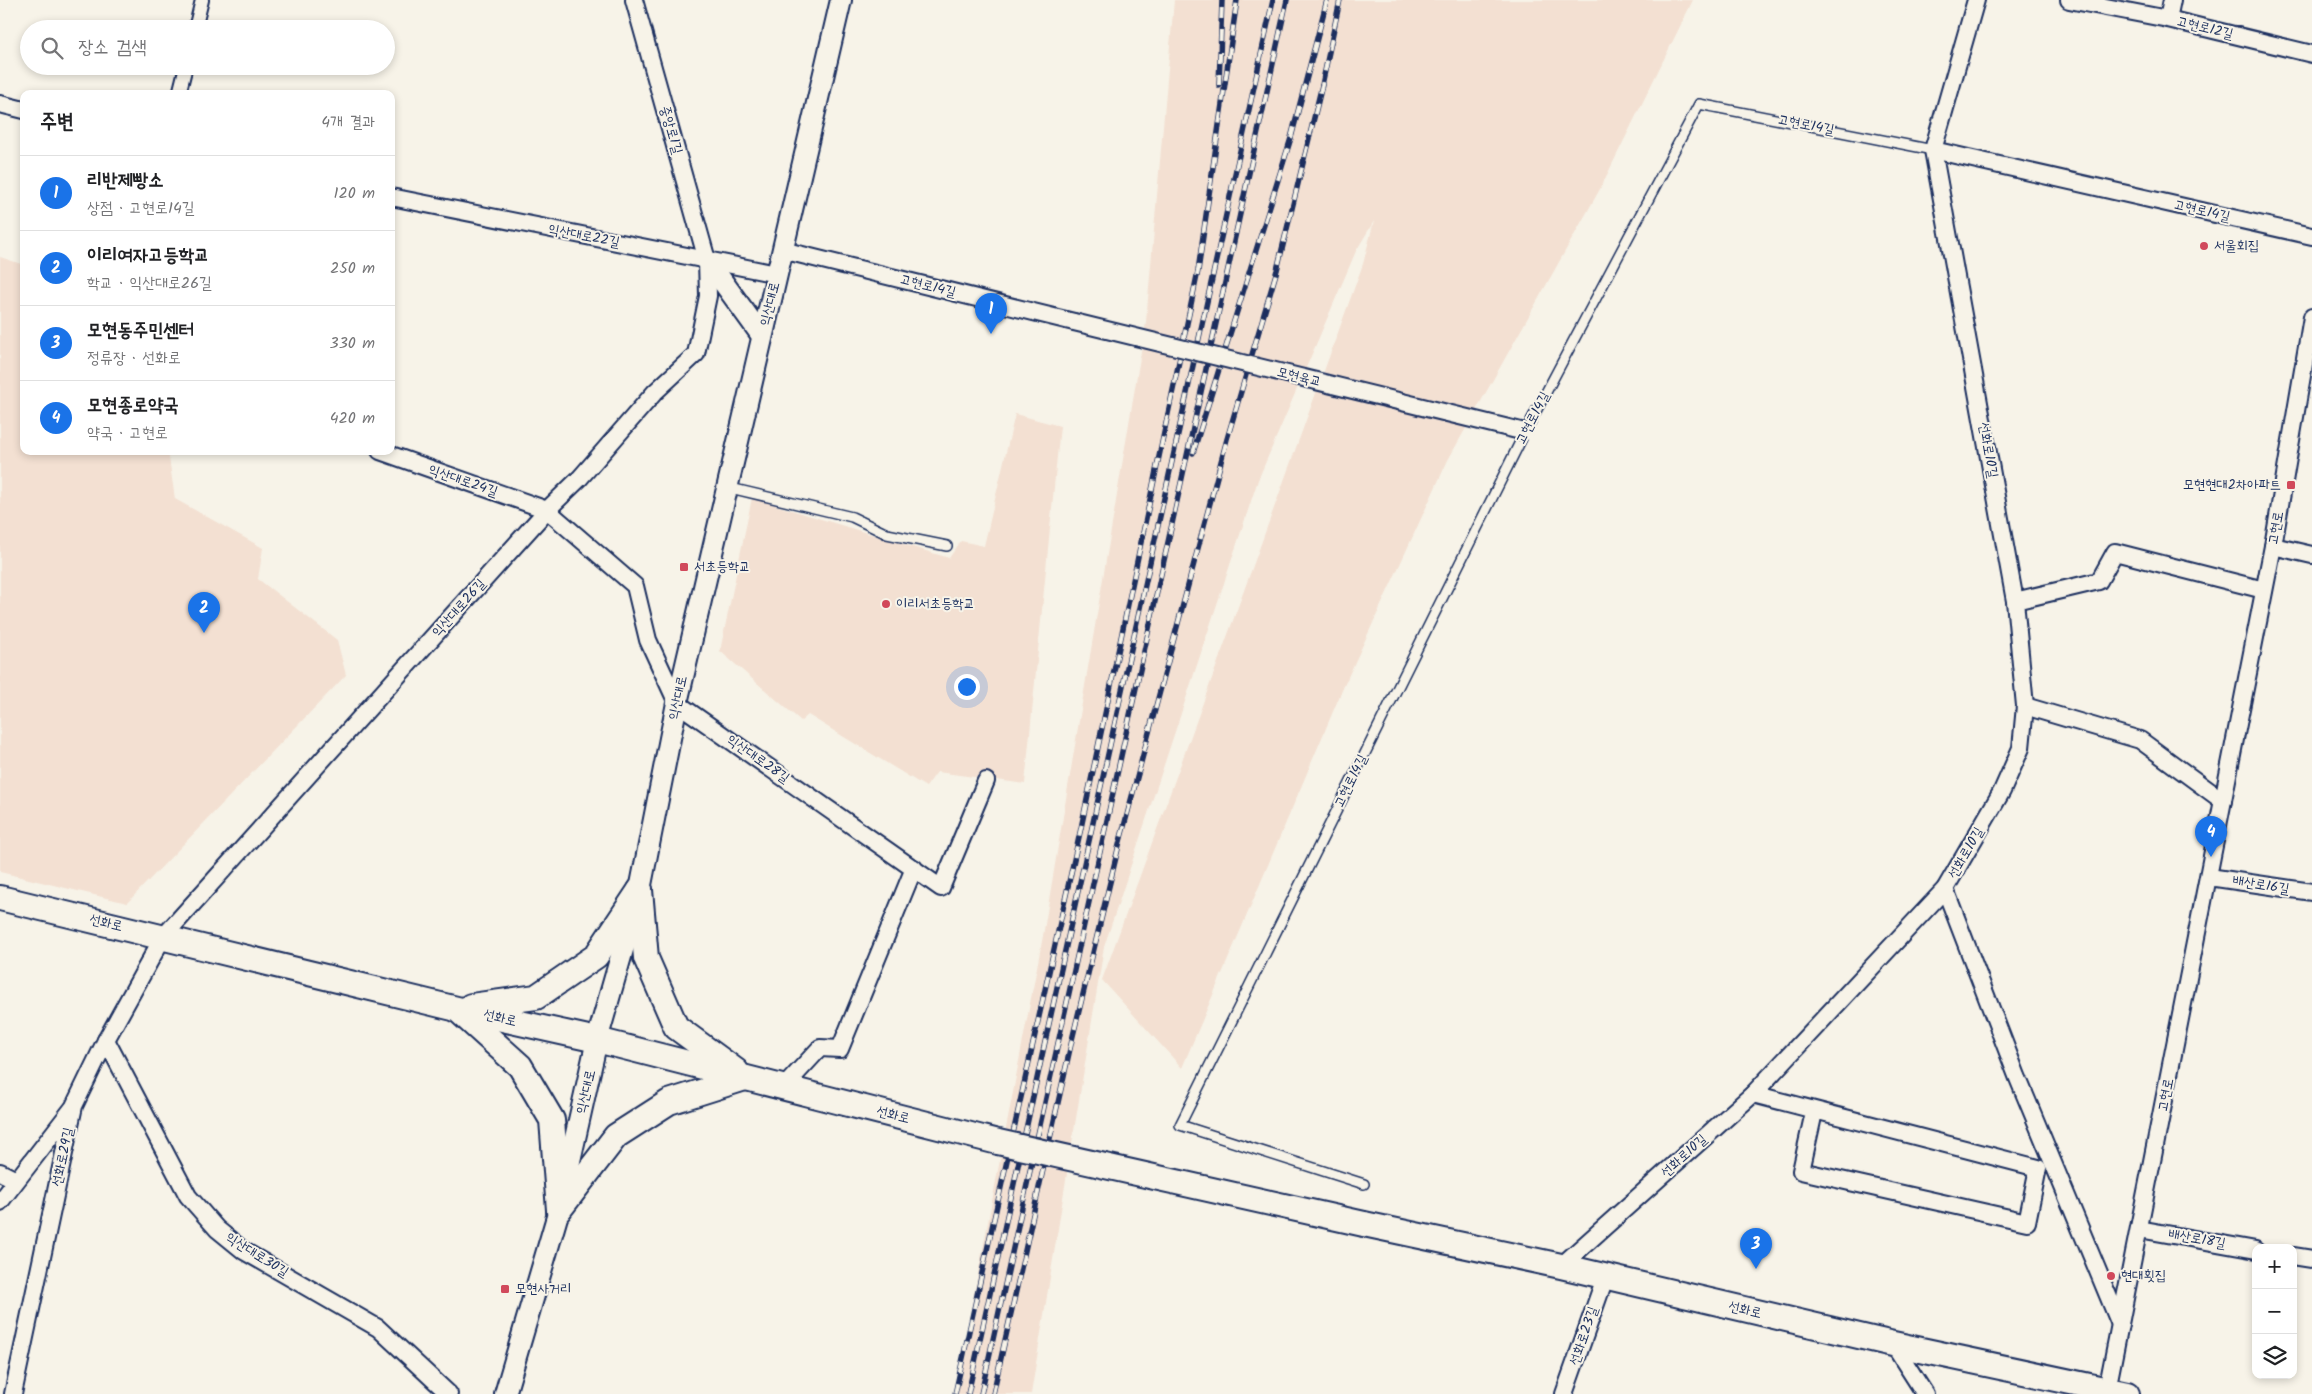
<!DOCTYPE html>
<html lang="ko">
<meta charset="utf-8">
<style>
body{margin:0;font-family:Kalam,"Poor Story",sans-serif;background:#f6f6f6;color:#202124}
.controls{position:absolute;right:15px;bottom:15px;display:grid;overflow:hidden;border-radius:10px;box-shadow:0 2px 8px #0003}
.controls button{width:45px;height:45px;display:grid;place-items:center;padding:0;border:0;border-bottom:1px solid #e0e0e0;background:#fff;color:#202124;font:25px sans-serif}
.you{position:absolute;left:966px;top:686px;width:18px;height:18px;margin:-12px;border:4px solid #fff;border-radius:50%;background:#1a73e8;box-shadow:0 0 0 8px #1a73e833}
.badge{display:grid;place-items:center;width:32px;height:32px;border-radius:50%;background:#1a73e8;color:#fff;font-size:16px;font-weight:700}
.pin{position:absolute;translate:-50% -41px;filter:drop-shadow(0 1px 2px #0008)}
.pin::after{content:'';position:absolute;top:26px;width:18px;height:15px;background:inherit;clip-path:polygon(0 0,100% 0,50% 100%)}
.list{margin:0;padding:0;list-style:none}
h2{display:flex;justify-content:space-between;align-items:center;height:65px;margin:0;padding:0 20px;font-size:21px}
h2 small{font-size:16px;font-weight:400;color:#757577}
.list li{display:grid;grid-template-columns:32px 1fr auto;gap:15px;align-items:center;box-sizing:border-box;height:75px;padding:0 20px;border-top:1px solid #e0e0e0}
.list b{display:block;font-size:19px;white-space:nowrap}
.list p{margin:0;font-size:16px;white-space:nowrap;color:#757577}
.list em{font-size:16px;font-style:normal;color:#757577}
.icon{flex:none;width:28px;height:28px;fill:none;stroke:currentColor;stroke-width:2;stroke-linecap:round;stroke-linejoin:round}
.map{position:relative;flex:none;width:2312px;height:1394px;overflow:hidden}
.search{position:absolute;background:#fff;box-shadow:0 2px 8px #0003;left:20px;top:20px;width:375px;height:55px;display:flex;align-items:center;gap:12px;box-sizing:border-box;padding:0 18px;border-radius:28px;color:#757577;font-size:19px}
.panel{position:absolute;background:#fff;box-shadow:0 2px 8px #0003;left:20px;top:90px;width:375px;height:365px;border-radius:10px}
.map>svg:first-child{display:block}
.built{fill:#f3e0d2}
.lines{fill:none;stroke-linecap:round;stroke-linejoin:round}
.service-casing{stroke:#1b2f5e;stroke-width:12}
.pedestrian-casing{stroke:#1b2f5e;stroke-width:16}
.minor-casing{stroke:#1b2f5e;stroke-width:20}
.tertiary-casing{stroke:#1b2f5e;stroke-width:24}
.secondary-casing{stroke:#1b2f5e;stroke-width:28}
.service{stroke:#f7f3e8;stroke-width:9}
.pedestrian{stroke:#f7f3e8;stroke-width:12}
.minor{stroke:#f7f3e8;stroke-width:16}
.tertiary{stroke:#f7f3e8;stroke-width:20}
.secondary{stroke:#f7f3e8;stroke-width:24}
.rail-casing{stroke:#1b2f5e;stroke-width:5.5}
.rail{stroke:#f7f3e8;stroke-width:4;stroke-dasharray:11;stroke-linecap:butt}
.minor-bridge-casing{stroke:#1b2f5e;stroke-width:20;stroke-linecap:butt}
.secondary-bridge-casing{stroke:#1b2f5e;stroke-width:28;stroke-linecap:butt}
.minor-bridge{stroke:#f7f3e8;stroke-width:16}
.secondary-bridge{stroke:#f7f3e8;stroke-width:24}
.poi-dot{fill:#d1495b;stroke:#f7f3e8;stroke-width:2}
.labels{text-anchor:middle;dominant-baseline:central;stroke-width:4;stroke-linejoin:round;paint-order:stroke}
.street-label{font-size:14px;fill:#1b2f5e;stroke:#f7f3e8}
.poi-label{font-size:14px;fill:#1b2f5e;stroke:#f7f3e8;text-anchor:start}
</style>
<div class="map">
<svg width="2312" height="1394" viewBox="0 0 2312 1394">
<rect width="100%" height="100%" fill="#f7f3e8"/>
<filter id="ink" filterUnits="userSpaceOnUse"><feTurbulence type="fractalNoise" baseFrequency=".02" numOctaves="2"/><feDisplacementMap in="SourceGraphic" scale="10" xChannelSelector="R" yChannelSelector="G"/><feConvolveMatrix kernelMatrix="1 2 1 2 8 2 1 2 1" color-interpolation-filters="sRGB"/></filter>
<g filter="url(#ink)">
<!-- built -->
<g class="built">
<polygon points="1174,0 1693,0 1600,189 1448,460 1343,688 1182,1068 1102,980 1363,264 1374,221 1356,251 1258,480 1104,947 1031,1394 955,1394 1043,936 1146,322"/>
<polygon points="0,257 24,265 24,451 168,451 175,499 263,548 258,579 337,640 346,675 127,903 0,872"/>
<polygon points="1015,414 1060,426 1025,784 937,772 926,787 808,715 801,721 720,651 752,498 949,558 961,541 984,546"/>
</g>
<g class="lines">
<!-- service casing -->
<g class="service-casing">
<g id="service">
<polyline points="726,487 852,517 887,534 947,546"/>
<polyline points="1364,1184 1180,1125 1525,432 1699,104 1933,150"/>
</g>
</g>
<!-- pedestrian casing -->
<g class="pedestrian-casing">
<g id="pedestrian">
<polyline points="195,29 202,0"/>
<polyline points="179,94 186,66"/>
</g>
</g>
<!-- minor casing -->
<g class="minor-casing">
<g id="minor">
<polyline points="2069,0 2168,19 2312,54"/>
<polyline points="2168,19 2172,0"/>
<polyline points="0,104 24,110"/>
<polyline points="1933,150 2312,236"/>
<polyline points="391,197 777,274"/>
<polyline points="782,250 1074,322"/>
<polyline points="380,451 547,510 635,586 648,640 677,703 941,888 986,781"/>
<polyline points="2273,546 2312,555"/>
<polyline points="2015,601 2099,581 2115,552 2264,590"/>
<polyline points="2025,706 2140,740 2223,801"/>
<polyline points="2209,877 2312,892"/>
<polyline points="1945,889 2017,1076 2119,1322"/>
<polyline points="106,1040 188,1196 217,1229 244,1251 378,1328 449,1394"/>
<polyline points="783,1088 820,1048 840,1049 914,868"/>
<polyline points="1753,1094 2038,1168 2027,1222 1801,1171 1814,1112"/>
<polyline points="0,1172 16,1180"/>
<polyline points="0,1202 72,1109"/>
<polyline points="2139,1229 2256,1250"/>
<polyline points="2293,1256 2312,1259"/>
<polyline points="1561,1266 1753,1094 1945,889 2002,791 2021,748 2025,706 2015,601 1933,150 1976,0"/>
<polyline points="1893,1344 1925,1394"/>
<polyline points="2107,1390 2273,546 2312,317"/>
<polyline points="13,1394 74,1106 106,1040 163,937 547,510 580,478 655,392 696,354 708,296 707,260 634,0"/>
<polyline points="1564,1394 1605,1278"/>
</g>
</g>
<!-- tertiary casing -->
<g class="tertiary-casing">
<g id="tertiary">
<polyline points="707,260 762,336"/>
<polyline points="505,1394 559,1210 597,1040 640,890 677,703 841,0"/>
</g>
</g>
<!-- secondary casing -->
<g class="secondary-casing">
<g id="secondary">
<polyline points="640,890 646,958 676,1027 736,1071"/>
<polyline points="0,898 457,1009 597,1040 998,1142"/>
<polyline points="471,1006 536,997 596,956 640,890"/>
<polyline points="458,1010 520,1066 552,1120 559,1210"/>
<polyline points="559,1210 616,1136 669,1102 745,1078"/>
<polyline points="1364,1224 1561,1266 1893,1344 2127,1394"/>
</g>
</g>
<!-- service -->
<use href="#service" class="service"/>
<!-- pedestrian -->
<use href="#pedestrian" class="pedestrian"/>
<!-- minor -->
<use href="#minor" class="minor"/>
<!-- tertiary -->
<use href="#tertiary" class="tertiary"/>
<!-- secondary -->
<use href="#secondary" class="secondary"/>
<!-- rail casing -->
<g class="rail-casing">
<g id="rail">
<polyline points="1219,85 1222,0"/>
<polyline points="1193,453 1291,138 1327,0"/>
<polyline points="955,1394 1081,828 1198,271 1237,0"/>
<polyline points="968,1394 1273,0"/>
<polyline points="981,1394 1287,0"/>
<polyline points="993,1394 1072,1040 1118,849 1227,439 1277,270 1322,85 1340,0"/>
</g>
</g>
<!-- rail -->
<use href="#rail" class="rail"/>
<!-- minor-bridge casing -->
<g class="minor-bridge-casing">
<polyline id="minor-bridge" points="1074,322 1525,432"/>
</g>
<!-- secondary-bridge casing -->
<g class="secondary-bridge-casing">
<polyline id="secondary-bridge" points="998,1142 1364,1224"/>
</g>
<!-- minor-bridge -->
<use href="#minor-bridge" class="minor-bridge"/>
<!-- secondary-bridge -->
<use href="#secondary-bridge" class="secondary-bridge"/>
</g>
</g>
<!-- markers -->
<g class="poi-dot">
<circle cx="2204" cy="246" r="5"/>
<rect x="2286" y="480" width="10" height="10" rx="2.5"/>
<rect x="679" y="562" width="10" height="10" rx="2.5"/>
<circle cx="886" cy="604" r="5"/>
<circle cx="2111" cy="1276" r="5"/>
<rect x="500" y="1284" width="10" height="10" rx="2.5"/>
</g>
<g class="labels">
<!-- street labels -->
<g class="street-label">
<text transform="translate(2205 28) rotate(14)">고현로12길</text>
<text transform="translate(1806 125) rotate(11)">고현로14길</text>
<text transform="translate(671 130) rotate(74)">중앙로1길</text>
<text transform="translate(2202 211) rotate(13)">고현로14길</text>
<text transform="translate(584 236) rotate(11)">익산대로22길</text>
<text transform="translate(928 286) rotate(14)">고현로14길</text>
<text transform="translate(770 304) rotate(-76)">익산대로</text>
<text transform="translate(1299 377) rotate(14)">모현육교</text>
<text transform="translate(1533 418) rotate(-63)">고현로14길</text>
<text transform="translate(1988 450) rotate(80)">선화로10길</text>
<text transform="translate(463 481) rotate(19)">익산대로24길</text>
<text transform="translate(2276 528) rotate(-80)">고현로</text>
<text transform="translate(459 608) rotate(-48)">익산대로26길</text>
<text transform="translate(678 698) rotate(-78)">익산대로</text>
<text transform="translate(758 759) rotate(35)">익산대로28길</text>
<text transform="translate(1351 781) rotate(-64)">고현로14길</text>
<text transform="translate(1966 853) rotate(-60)">선화로10길</text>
<text transform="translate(2261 885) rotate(9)">배산로16길</text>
<text transform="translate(106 923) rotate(13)">선화로</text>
<text transform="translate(500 1018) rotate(13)">선화로</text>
<text transform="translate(586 1092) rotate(-77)">익산대로</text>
<text transform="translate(2166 1095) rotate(-79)">고현로</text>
<text transform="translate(893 1115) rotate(14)">선화로</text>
<text transform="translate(1684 1156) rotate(-42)">선화로10길</text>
<text transform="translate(63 1157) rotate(-78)">선화로29길</text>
<text transform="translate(2197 1239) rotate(10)">배산로18길</text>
<text transform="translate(257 1255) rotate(32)">익산대로30길</text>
<text transform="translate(1745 1310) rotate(13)">선화로</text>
<text transform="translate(1584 1336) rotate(-71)">선화로23길</text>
</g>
<!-- poi labels -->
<g class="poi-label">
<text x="2214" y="246">서울회집</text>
<text x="2281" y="485" text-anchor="end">모현현대2차아파트</text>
<text x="694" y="567">서초등학교</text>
<text x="896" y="604">이리서초등학교</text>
<text x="2121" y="1276">현대횟집</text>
<text x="515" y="1289">모현사거리</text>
</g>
</g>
</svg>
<div class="controls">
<button>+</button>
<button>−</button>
<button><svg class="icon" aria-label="layers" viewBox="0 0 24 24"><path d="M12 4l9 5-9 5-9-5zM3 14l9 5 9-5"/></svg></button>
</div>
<div class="you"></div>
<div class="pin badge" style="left:991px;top:334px">1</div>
<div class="pin badge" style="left:204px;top:633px">2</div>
<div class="pin badge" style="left:1756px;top:1269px">3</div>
<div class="pin badge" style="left:2211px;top:857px">4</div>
<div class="search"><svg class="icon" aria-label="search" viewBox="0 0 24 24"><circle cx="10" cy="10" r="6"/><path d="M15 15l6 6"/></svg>장소 검색</div>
<section class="panel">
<h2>주변<small>4개 결과</small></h2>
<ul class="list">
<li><span class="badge">1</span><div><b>리반제빵소</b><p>상점 · 고현로14길</p></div><em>120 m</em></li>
<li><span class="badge">2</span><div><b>이리여자고등학교</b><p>학교 · 익산대로26길</p></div><em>250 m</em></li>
<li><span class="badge">3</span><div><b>모현동주민센터</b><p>정류장 · 선화로</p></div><em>330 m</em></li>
<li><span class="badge">4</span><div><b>모현종로약국</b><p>약국 · 고현로</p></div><em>420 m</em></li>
</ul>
</section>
</div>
